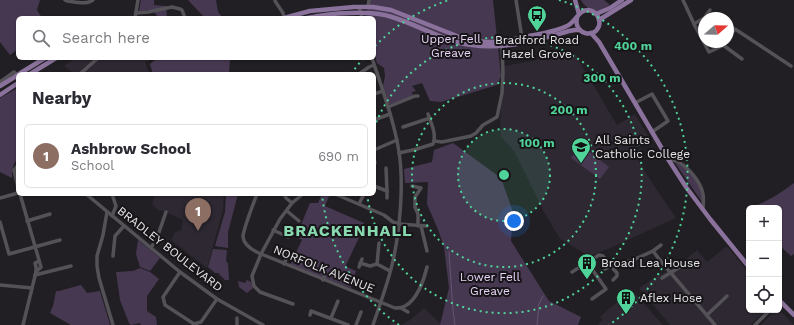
<!DOCTYPE html>
<meta charset="utf-8">
<style>
body{margin:0;font-family:"Work Sans",sans-serif;background:#f7f7f7;color:#2b2b33}
.controls{position:absolute;right:12px;bottom:12px;display:grid;overflow:hidden;border-radius:6px;box-shadow:0 1px 3px #0004}
.controls button{width:36px;height:36px;display:grid;place-items:center;padding:0;border:0;border-bottom:1px solid #e1e1e2;background:#fff;color:#2b2b33;font:20px sans-serif}
.compass{position:absolute;left:698px;top:12px;width:36px;height:36px;border-radius:50%;background:#fff;box-shadow:0 1px 3px #0004;rotate:70deg}
.you{position:absolute;left:514px;top:221px;width:14px;height:14px;margin:-10px;border:3px solid #fff;border-radius:50%;background:#1a73e8;box-shadow:0 0 0 6px #1a73e833}
.badge{display:grid;place-items:center;width:26px;height:26px;border-radius:50%;background:#3b7761;color:#fff;font-size:13px;font-weight:700}
.pin{position:absolute;translate:-50% -33px;filter:drop-shadow(0 1px 2px #0008)}
.pin::after{content:'';position:absolute;top:21px;width:14px;height:12px;background:inherit;clip-path:polygon(0 0,100% 0,50% 100%)}
.list{margin:0;padding:0;list-style:none}
h2{display:flex;justify-content:space-between;align-items:center;height:52px;margin:0;padding:0 16px;font-size:17px}
h2 small{font-size:13px;font-weight:400;color:#7c7c81}
.list li{display:grid;grid-template-columns:26px 1fr auto;gap:12px;align-items:center;box-sizing:border-box;height:64px;margin:0 8px 8px;padding:0 8px;border:1px solid #e1e1e2;border-radius:6px}
.list b{display:block;font-size:15px;white-space:nowrap}
.list p{margin:0;font-size:13px;white-space:nowrap;color:#7c7c81}
.list em{font-size:13px;font-style:normal;color:#7c7c81}
.icon{flex:none;width:22px;height:22px;fill:none;stroke:currentColor;stroke-width:2;stroke-linecap:round;stroke-linejoin:round}
.map{position:relative;flex:none;width:794px;height:325px;overflow:hidden}
.search{position:absolute;background:#fff;box-shadow:0 1px 3px #0004;left:16px;top:16px;width:360px;height:44px;display:flex;align-items:center;gap:10px;box-sizing:border-box;padding:0 14px;border-radius:6px;color:#7c7c81;font-size:15px}
.panel{position:absolute;background:#fff;box-shadow:0 1px 3px #0004;left:16px;top:72px;width:360px;height:124px;border-radius:6px}
.map>svg:first-child{display:block}
.built{fill:#2d2831}
.green{fill:#473852}
.lines{fill:none;stroke-linecap:round;stroke-linejoin:round}
.stream{stroke:#665373;stroke-width:1}
.minor{stroke:#545257;stroke-width:3.5}
.major{stroke:#8a729c;stroke-width:4.5}
.ring{fill:none;stroke:#4fd399;stroke-width:2;stroke-dasharray:2 4}
.labels{text-anchor:middle;dominant-baseline:central;stroke-width:4;stroke-linejoin:round;paint-order:stroke}
.park-label{font-size:12px;fill:#e8d4f7;stroke:#181519}
.poi-label{font-size:12px;fill:#e8e7ea;stroke:#181519;text-anchor:start}
.street-label{font-size:12px;fill:#e8e7ea;stroke:#181519}
.district-label{font-size:16px;font-weight:bold;letter-spacing:1px;fill:#88d9af;stroke:#181519}
.centre{fill:#4fd399;stroke:#181519;stroke-width:2}
.ring-label{font-size:12px;text-anchor:middle;font-weight:bold;fill:#4fd399;stroke:#181519;stroke-width:4;stroke-linejoin:round;paint-order:stroke}
</style>
<div class="map">
<svg width="794" height="325" viewBox="0 0 794 325">
<rect width="100%" height="100%" fill="#211f23"/>
<!-- built -->
<g class="built">
<polygon points="569,52 575,54 617,125 635,114 650,139 632,150 649,178 676,218 608,249 589,256 560,239 544,212 514,151 501,137 500,118 504,66 532,61"/>
<polygon points="75,58 153,58 153,59 145,62 149,74 75,74 64,66"/>
<polygon points="155,194 224,194 223,210 207,268 171,240 175,232 181,230 183,220 166,212 158,210 152,204"/>
<polygon points="727,246 749,273 749,310 766,310 750,325 670,325 639,288 656,277 680,264 697,250 707,262"/>
<polygon points="631,289 663,325 597,325 603,320 600,317"/>
<polygon points="424,308 441,324 440,325 390,325 391,322 401,325 410,320"/>
<polygon points="775,310 779,310 794,325 761,325"/>
</g>
<!-- green -->
<g class="green">
<polygon points="0,0 40,0 37,10 42,18 18,18 18,49 10,55 0,42"/>
<polygon points="141,0 154,0 154,5 166,6 167,17 157,16 153,10 139,11"/>
<polygon points="188,0 216,0 218,12 223,18 205,18"/>
<polygon points="370,0 493,0 501,76 497,85 441,102 430,101 422,83 412,86 416,91 412,92 413,96 391,104 389,104 383,86 385,76 384,68 377,63 374,53 374,18 365,18"/>
<path d="M581 0H604L610 5 597 12C589 9 585 7 581 0Z"/>
<polygon points="155,58 230,58 229,74 153,74 150,64 155,60"/>
<path d="M16 89 18 90V159C12 164 12 172 12 178L0 172V98Z"/>
<polygon points="453,143 501,178 513,212 511,241 549,301 581,317 578,325 440,325 449,288 444,247 439,232 427,204 428,182 405,183 404,169 432,162 434,150"/>
<polygon points="581,145 609,167 600,179 571,158"/>
<path d="M675 163C685 164 700 184 702 193 702 196 702 199 702 202Z"/>
<path d="M794 183V254L791 256 779 245V208H749V210L747 208C765 204 779 194 794 183Z"/>
<polygon points="226,194 238,194 228,232 228,248 215,246 225,212"/>
<polygon points="322,194 330,194 325,206 364,223 363,229 346,265 347,267 356,271 351,288 290,265 302,240 296,237 310,203 318,203"/>
<polygon points="138,240 160,258 150,271 140,267 136,254"/>
<polygon points="213,249 227,250 226,261 228,263 229,280 225,280 218,273 215,273 208,267"/>
<polygon points="140,268 150,272 159,279 147,296 147,311 156,317 157,325 141,325 140,323 131,325 129,323 120,300 116,272 133,271"/>
<polygon points="247,280 251,282 253,288 247,293 239,287 238,281 245,283"/>
<polygon points="81,285 87,293 100,291 110,325 71,325 50,313 53,306 56,291 59,291"/>
</g>
<g class="lines">
<!-- stream -->
<g class="stream">
<polyline points="449,252 453,310 455,325"/>
<polyline points="537,325 539,304 543,296"/>
</g>
<!-- minor -->
<g class="minor">
<path d="M65 0 67 1C76 2 86 5 93 0"/>
<polyline points="516,0 522,38"/>
<polyline points="683,0 695,26 709,52 722,46 725,42"/>
<polyline points="275,1 283,13 284,18"/>
<polyline points="359,7 362,18"/>
<polyline points="368,7 369,0"/>
<polyline points="136,13 148,12 172,7 180,9 182,10 185,18"/>
<polyline points="135,18 138,0"/>
<polyline points="704,18 710,10"/>
<polyline points="694,24 704,18"/>
<polyline points="728,38 735,29 791,66"/>
<polyline points="723,45 742,59"/>
<path d="M372 58C382 89 394 120 399 152 404 184 400 229 393 261 388 283 380 304 373 325"/>
<polyline points="80,74 98,58"/>
<polyline points="359,74 369,67 374,65"/>
<polyline points="0,82 14,72 17,75"/>
<polyline points="374,94 383,91"/>
<polyline points="635,103 652,94 668,121 652,132"/>
<polyline points="388,107 415,96 418,96"/>
<polyline points="374,120 390,114"/>
<polyline points="403,127 430,118"/>
<polyline points="434,141 442,142 471,136 476,133 483,125 497,117 502,93 503,72 502,46"/>
<polyline points="374,150 397,140"/>
<path d="M399 153 417 149 433 144C437 134 431 123 428 114"/>
<path d="M668 159C672 160 677 161 680 163 690 169 701 183 703 194 704 199 703 205 703 210"/>
<polyline points="374,160 375,162 374,166"/>
<polyline points="18,165 14,170 18,188"/>
<polyline points="386,168 387,191"/>
<polyline points="374,186 387,191 387,198"/>
<polyline points="412,186 421,188 415,197 415,207 418,214 418,226"/>
<polyline points="20,194 41,267 36,272 23,325"/>
<polyline points="86,194 180,272 217,299 263,325"/>
<path d="M257 194C254 202 243 230 243 237 244 246 254 251 261 254L395 308C398 308 402 308 405 306 417 300 424 280 427 267"/>
<polyline points="284,194 286,198 292,203"/>
<polyline points="335,194 384,215 393,222 399,224 427,226"/>
<polyline points="0,198 18,193"/>
<polyline points="359,204 364,194"/>
<polyline points="287,211 299,221"/>
<polyline points="107,212 103,235 97,256 97,266 99,278 113,325"/>
<polyline points="112,216 116,206 112,194"/>
<polyline points="27,221 50,214"/>
<polyline points="0,222 9,254 60,240"/>
<polyline points="421,226 427,251"/>
<polyline points="273,230 288,237"/>
<polyline points="151,248 158,235 166,212"/>
<polyline points="653,251 661,245"/>
<polyline points="113,256 115,236 124,226"/>
<polyline points="587,262 606,289 592,299"/>
<polyline points="360,263 370,266 377,264 390,271"/>
<polyline points="284,264 288,254"/>
<polyline points="377,264 379,243"/>
<polyline points="359,267 362,259"/>
<polyline points="605,269 611,266 617,273 617,276 613,280"/>
<polyline points="36,272 36,267 35,263 39,261"/>
<polyline points="180,272 163,297 165,305 194,324 201,322 217,299"/>
<polyline points="572,272 599,255 603,256 611,266 633,260 653,251 659,259 715,325"/>
<polyline points="35,275 71,266"/>
<polyline points="662,278 680,267"/>
<polyline points="323,280 325,274"/>
<polyline points="0,285 32,288"/>
<polyline points="293,304 260,292 254,286 252,276 261,254 280,219 292,203 303,194"/>
<polyline points="401,308 408,312"/>
<polyline points="310,315 311,311 348,325"/>
<polyline points="707,315 727,296"/>
<polyline points="237,318 237,325"/>
<polyline points="331,318 338,301"/>
<polyline points="356,325 361,312"/>
<polyline points="755,325 770,310"/>
</g>
<!-- major -->
<g class="major">
<polyline points="575,0 579,14"/>
<polyline points="596,14 610,8 622,0"/>
<path d="M284 18 310 11 354 7H373L391 10 462 38C471 40 480 42 489 42 501 42 513 39 525 37 539 34 555 32 567 26 576 22 578 10 588 10 596 11 601 18 599 26 594 40 573 33 577 18"/>
<path d="M307 18C329 13 371 10 392 17 419 25 444 42 472 45 505 50 538 40 569 31L575 30H580"/>
<polyline points="599,20 631,0"/>
<polyline points="591,33 599,42 668,159 686,187 710,219 749,267"/>
<polyline points="19,74 45,58"/>
<polyline points="30,74 56,58"/>
<polyline points="0,86 18,75"/>
<polyline points="0,95 18,83"/>
<polyline points="779,300 794,315"/>
</g>
</g>
<!-- distance rings -->
<circle cx="504" cy="175" r="46" fill="#4fd399" fill-opacity=".12"/>
<g class="ring">
<circle cx="504" cy="175" r="46"/>
<circle cx="504" cy="175" r="92"/>
<path d="M374 128A138 138 0 1 1 367 194"/>
<path d="M399 325A183 183 0 0 1 322 194M351 74A183 183 0 0 1 363 59M375 46A183 183 0 0 1 449 0M559 0A183 183 0 0 1 609 325"/>
</g>
<!-- icons -->
<defs>
<g id="bus-pin" transform="scale(1)"><path d="M0 17L-7.5 6A9.5 9.5 0 1 1 7.5 6Z" fill="#4fd399" stroke="#181519"/><path d="M-5-6H5V4H4V6H2V4H-2V6H-4V4H-5ZM-3.5-4V0h7V-4ZM-3.5 1.2v1.5H-2V1.2ZM2 1.2v1.5H3.5V1.2Z" fill="#111"/></g>
<g id="school-pin" transform="scale(1)"><path d="M0 17L-7.5 6A9.5 9.5 0 1 1 7.5 6Z" fill="#4fd399" stroke="#181519"/><path d="M0-5L7-2L0 1L-7-2ZM-4 1L0 2.5L4 1V4Q0 6-4 4Z" fill="#111"/></g>
<g id="building-pin" transform="scale(1)"><path d="M0 17L-7.5 6A9.5 9.5 0 1 1 7.5 6Z" fill="#4fd399" stroke="#181519"/><path d="M-4-6H4V6H1V3H-1V6H-4ZM-2.5-4.3h1.7v1.8h-1.7ZM.8-4.3h1.7v1.8H.8ZM-2.5-1h1.7V.8h-1.7ZM.8-1h1.7V.8H.8Z" fill="#111"/></g>
</defs>
<g fill-rule="evenodd">
<use href="#bus-pin" x="537" y="15"/>
<use href="#school-pin" x="581" y="147"/>
<use href="#building-pin" x="587" y="263"/>
<use href="#building-pin" x="626" y="298"/>
</g>
<g class="labels">
<!-- park labels -->
<g class="park-label">
<text x="451" y="39">Upper Fell<tspan x="451" dy="14">Greave</tspan></text>
<text x="490" y="277">Lower Fell<tspan x="490" dy="14">Greave</tspan></text>
</g>
<!-- poi labels -->
<g class="poi-label">
<text x="537" y="40" text-anchor="middle">Bradford Road<tspan x="537" dy="14">Hazel Grove</tspan></text>
<text x="595" y="140">All Saints<tspan x="595" dy="14">Catholic College</tspan></text>
<text x="601" y="263">Broad Lea House</text>
<text x="640" y="298">Aflex Hose</text>
</g>
<!-- street labels -->
<g class="street-label">
<text transform="translate(170 249) rotate(38)">BRADLEY BOULEVARD</text>
<text transform="translate(324 269) rotate(22)">NORFOLK AVENUE</text>
</g>
<!-- district labels -->
<g class="district-label">
<text x="348" y="230">BRACKENHALL</text>
</g>
</g>
<circle cx="504" cy="175" r="6" class="centre"/>
<g class="ring-label">
<text x="633" y="50">400 m</text>
<text x="602" y="82">300 m</text>
<text x="569" y="114">200 m</text>
<text x="537" y="147">100 m</text>
</g>
</svg>
<div class="controls">
<button>+</button>
<button>−</button>
<button><svg class="icon" aria-label="locate" viewBox="0 0 24 24"><circle cx="12" cy="12" r="6"/><path d="M12 2v4M12 18v4M2 12h4M18 12h4"/></svg></button>
</div>
<svg class="compass" viewBox="-18 -18 36 36"><path d="M0-13l5 13h-10z" fill="#e53935"/><path d="M0 13l5-13h-10z" fill="#7c7c81"/></svg>
<div class="you"></div>
<div class="pin badge" style="left:198px;top:231px;background:#8d6e63">1</div>
<div class="search"><svg class="icon" aria-label="search" viewBox="0 0 24 24"><circle cx="10" cy="10" r="6"/><path d="M15 15l6 6"/></svg>Search here</div>
<section class="panel">
<h2>Nearby<small></small></h2>
<ul class="list">
<li><span class="badge" style="background:#8d6e63">1</span><div><b>Ashbrow School</b><p>School</p></div><em>690 m</em></li>
</ul>
</section>
</div>
